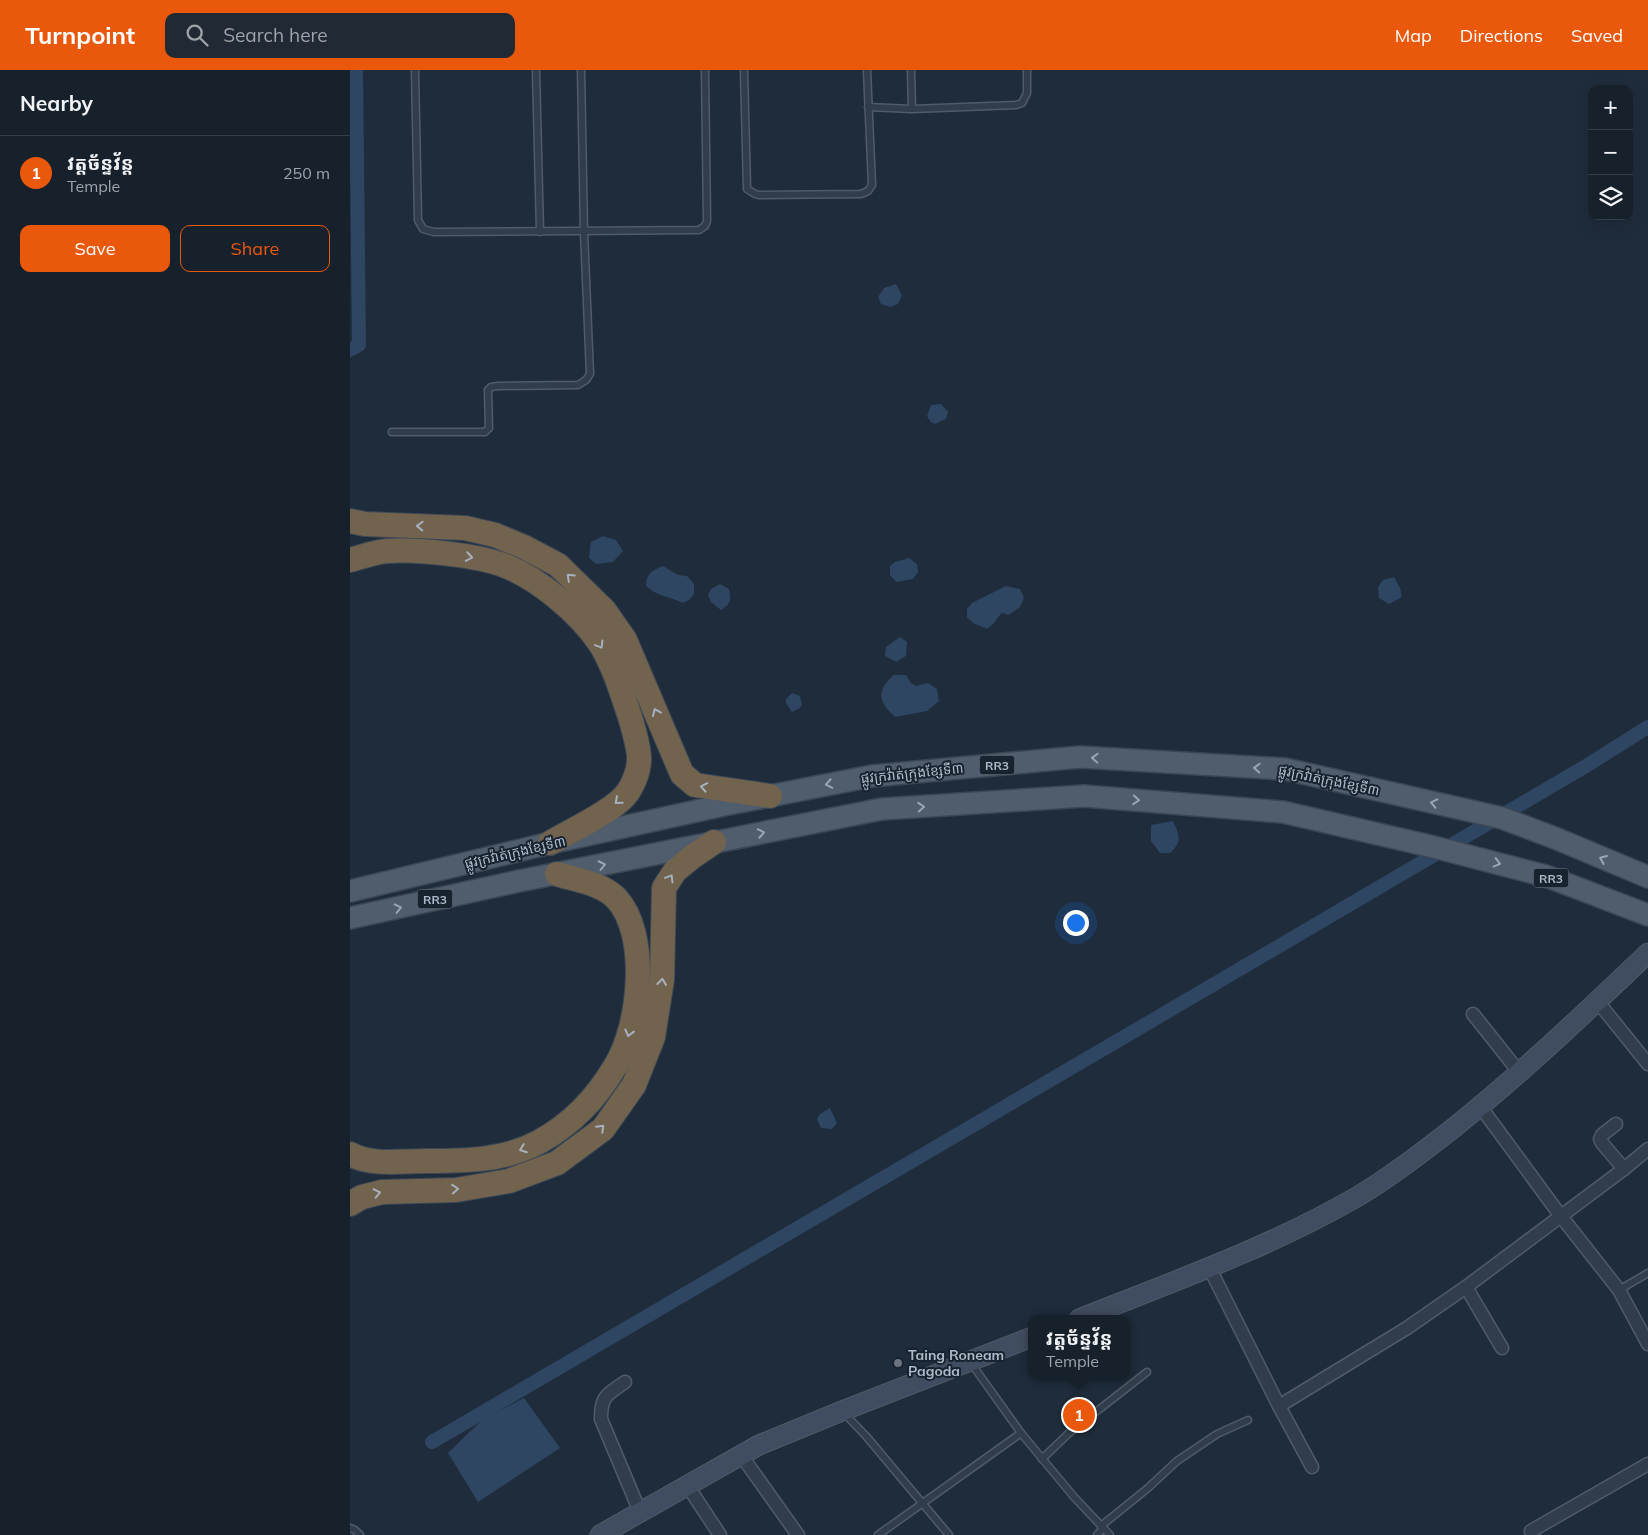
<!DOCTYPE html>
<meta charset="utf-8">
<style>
body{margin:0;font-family:Mulish,"Noto Sans Khmer",sans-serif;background:#202934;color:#f1f3f6}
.controls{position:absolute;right:15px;top:15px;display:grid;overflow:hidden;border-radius:10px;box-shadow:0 5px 20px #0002}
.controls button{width:45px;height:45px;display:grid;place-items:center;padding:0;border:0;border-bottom:1px solid #363e48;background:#17212c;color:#f1f3f6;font:25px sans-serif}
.you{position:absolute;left:725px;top:852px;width:18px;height:18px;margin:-12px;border:4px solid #fff;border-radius:50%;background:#1a73e8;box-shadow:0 0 0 8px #1a73e833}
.badge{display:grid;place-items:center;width:32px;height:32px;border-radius:50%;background:#ea580c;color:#fff;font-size:16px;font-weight:700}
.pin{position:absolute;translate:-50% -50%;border:2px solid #fff;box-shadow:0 1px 5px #0006}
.popup{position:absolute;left:678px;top:1245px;width:102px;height:65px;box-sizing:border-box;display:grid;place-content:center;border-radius:10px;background:#17212c;filter:drop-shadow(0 1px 4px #0005);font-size:16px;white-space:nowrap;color:#9ea3a9}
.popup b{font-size:19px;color:#f1f3f6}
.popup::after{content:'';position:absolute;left:50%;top:100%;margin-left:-10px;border:10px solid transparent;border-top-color:#17212c}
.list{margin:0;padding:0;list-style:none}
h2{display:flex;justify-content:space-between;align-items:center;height:65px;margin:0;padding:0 20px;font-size:21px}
h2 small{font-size:16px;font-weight:400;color:#9ea3a9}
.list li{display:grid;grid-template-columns:32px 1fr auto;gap:15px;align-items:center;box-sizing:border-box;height:75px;padding:0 20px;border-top:1px solid #363e48}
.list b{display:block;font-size:19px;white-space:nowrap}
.list p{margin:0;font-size:16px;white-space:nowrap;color:#9ea3a9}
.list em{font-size:16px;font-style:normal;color:#9ea3a9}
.actions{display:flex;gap:10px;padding:15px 20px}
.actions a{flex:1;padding:11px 0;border:1px solid #ea580c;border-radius:10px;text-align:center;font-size:18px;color:#ea580c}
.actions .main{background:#ea580c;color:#fff}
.icon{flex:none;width:28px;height:28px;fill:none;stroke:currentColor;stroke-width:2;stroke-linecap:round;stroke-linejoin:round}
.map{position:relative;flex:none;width:1298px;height:1465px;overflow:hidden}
header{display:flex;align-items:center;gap:30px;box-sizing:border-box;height:70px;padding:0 25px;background:#ea580c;color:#fff}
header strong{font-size:24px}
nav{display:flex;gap:28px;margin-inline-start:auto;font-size:18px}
.search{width:350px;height:45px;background:#202934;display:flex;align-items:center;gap:12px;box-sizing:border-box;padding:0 18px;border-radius:10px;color:#9ea3a9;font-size:19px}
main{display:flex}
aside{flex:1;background:#17212c}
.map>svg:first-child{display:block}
.water{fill:#2e4662}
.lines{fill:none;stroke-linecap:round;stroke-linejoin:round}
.canal{stroke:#2e4662;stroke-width:14}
.lane-casing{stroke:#505b69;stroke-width:9}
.street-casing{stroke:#505b69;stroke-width:15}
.secondary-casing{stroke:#505b69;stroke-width:21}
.primary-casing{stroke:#3c4755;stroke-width:24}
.highway-casing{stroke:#3d4856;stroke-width:26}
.lane{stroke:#323d4b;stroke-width:6}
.street{stroke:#323d4b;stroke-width:12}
.secondary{stroke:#404c5f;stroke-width:19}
.primary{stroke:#505d6c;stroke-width:21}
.highway{stroke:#72634f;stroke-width:24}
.oneway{stroke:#a7b0bc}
.oneway2{stroke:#9aa6b6}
.worship-dot{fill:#6b7280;stroke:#182330;stroke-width:2}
.labels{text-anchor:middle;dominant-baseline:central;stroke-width:4;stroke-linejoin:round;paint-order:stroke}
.shield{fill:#182330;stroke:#808b9a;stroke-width:1}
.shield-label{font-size:12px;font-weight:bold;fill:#adb8c8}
.street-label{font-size:14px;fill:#adb8c8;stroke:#182330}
.poi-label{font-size:14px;font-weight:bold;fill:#adb8c8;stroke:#182330;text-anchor:start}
</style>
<header>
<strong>Turnpoint</strong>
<div class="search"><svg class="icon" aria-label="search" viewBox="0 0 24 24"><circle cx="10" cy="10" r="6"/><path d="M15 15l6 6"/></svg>Search here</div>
<nav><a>Map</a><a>Directions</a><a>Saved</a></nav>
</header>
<main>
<aside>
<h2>Nearby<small></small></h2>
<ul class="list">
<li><span class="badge">1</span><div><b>វត្តច័ន្ទវ័ន្ត</b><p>Temple</p></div><em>250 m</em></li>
</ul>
<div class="actions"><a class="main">Save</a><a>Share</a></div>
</aside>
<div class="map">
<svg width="1298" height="1465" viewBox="0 0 1298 1465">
<rect width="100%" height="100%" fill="#1f2c3b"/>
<!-- water -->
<g class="water">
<polygon points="546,214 552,225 548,234 540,237 531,234 528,227 534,218"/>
<polygon points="591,334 598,342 596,349 585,354 581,352 577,346 581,335"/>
<polygon points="253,466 266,470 273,481 263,492 246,494 239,488 241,472"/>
<polygon points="559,488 567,494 568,502 563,509 546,512 540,505 540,496 545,492"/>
<path d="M313 496 328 505 337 506 344 514V524L339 530 333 533C321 527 306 526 296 516 296 504 302 500 313 496Z"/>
<polygon points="1044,507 1050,518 1052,527 1039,534 1029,528 1028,517 1033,510"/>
<path d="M370 514 379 519C381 530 381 534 371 540L361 532 358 525 361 519Z"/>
<path d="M656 516 670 519 674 528 670 537 659 545 652 543C646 548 646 553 637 559L623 553 617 547V539L622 533Z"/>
<polygon points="550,567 557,572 556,586 546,592 535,586 536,577"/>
<path d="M544 605H556L561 613 566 616 578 613 587 619 589 631 577 641 545 647C528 631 526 620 544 605Z"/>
<polygon points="442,623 450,626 452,634 450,638 442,642 436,633 436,629"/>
<path d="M823 751C829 764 833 772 820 783H810L801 771V755Z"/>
<polygon points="480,1038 487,1053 482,1059 471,1058 467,1049 470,1044"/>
<polygon points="174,1328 210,1378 128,1432 98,1383 133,1349"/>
</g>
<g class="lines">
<!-- canal -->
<g class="canal">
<polyline points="0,280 9,275 6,0"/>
<path d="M82 1372C468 1148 851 921 1236 696L1298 657"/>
</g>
<!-- lane casing -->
<g class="lane-casing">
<g id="lane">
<polyline points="65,0 68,150 73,159 84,162 349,160 355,156 357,151 355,0"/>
<polyline points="186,0 190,162"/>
<polyline points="394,0 397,119 405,124 409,125 511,124 518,121 522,115 517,0"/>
<polyline points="561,0 562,39"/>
<polyline points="518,37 562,39 666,35 672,33 677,23 677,0"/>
<polyline points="42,362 135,362 139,358 138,320 141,317 148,316 228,315 236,310 240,304 234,162 231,0"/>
<polyline points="1269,1220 1298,1203"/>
<polyline points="621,1293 671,1363 724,1427 760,1465"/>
<polyline points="494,1343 516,1366 599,1465"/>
<polyline points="692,1389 719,1363 797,1302"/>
<polyline points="751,1456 798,1418 827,1391 867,1364 898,1350"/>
<polyline points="0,1458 5,1460 10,1465"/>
<polyline points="528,1465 671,1363"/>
<polyline points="747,1465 753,1458"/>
</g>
</g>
<!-- street casing -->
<g class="street-casing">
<g id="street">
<polyline points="1248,932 1298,994"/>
<polyline points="1123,944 1169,1002"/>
<polyline points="1130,1036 1210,1145 1269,1220 1298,1274"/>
<polyline points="1266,1054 1252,1065 1250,1069 1252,1073 1274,1099"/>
<polyline points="859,1197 929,1336 962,1397"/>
<polyline points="1116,1217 1152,1278"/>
<path d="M275 1312C257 1325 251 1325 251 1349L290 1442"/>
<polyline points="929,1336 1057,1258 1116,1217 1274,1099 1298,1079"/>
<polyline points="391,1385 448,1465"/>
<polyline points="337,1415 370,1465"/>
<polyline points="1181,1461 1298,1394"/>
</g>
</g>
<!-- secondary casing -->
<g class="secondary-casing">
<g id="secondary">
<path d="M729 1249C822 1212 918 1178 1005 1128 1039 1108 1070 1084 1101 1060 1170 1005 1234 944 1298 883"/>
<polyline points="250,1465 409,1375 492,1341 682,1267"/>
</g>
</g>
<!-- primary casing -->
<g class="primary-casing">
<g id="primary">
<polyline points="0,821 200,773 374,735 522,706 730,687 935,699 1152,748 1205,768 1298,807"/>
<polyline points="0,848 169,811 532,739 734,726 933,742 1084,777 1196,806 1298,845"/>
</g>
</g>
<!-- highway casing -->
<g class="highway-casing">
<g id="highway">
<polyline points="0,451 15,454 115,458 145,465 174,477 208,495 254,540 275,570 332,704 345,715 420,726"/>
<path d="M0 490C12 487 24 482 37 481 68 479 128 485 156 496 190 510 228 542 249 572 261 590 269 614 276 635 280 646 290 679 289 690 289 700 284 713 278 722 266 740 220 761 200 773"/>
<path d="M0 1084C21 1096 52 1091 75 1091 114 1091 154 1091 189 1072 222 1054 248 1026 266 995 290 956 300 864 266 828 251 813 226 810 207 804"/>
<polyline points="0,1134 12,1127 32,1122 106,1120 159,1111 207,1093 253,1059 284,1015 303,967 312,910 314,818 325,801 342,787 364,772"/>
</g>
</g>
<!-- lane -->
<use href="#lane" class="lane"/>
<!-- street -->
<use href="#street" class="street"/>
<!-- secondary -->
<use href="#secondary" class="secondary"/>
<!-- primary -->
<use href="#primary" class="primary"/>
<!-- highway -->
<use href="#highway" class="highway"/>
</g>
<!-- one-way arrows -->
<defs><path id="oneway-chevron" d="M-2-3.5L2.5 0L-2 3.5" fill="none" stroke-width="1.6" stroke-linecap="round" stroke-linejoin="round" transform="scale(1.25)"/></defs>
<g class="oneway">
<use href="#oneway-chevron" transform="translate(70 456) rotate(-178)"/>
<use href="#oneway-chevron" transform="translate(119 487) rotate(10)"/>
<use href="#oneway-chevron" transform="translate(220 507) rotate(-137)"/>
<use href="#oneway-chevron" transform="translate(250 575) rotate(59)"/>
<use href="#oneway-chevron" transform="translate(306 642) rotate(-113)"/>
<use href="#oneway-chevron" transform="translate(354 717) rotate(-169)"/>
<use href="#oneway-chevron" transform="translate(268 731) rotate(139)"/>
<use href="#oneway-chevron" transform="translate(320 808) rotate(-59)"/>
<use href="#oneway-chevron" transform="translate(312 912) rotate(-84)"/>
<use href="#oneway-chevron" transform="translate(279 963) rotate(104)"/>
<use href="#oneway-chevron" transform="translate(251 1058) rotate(-45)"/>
<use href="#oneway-chevron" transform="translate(173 1079) rotate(159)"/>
<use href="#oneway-chevron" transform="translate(105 1119) rotate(-4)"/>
<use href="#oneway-chevron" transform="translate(27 1123) rotate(-12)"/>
</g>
<g class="oneway2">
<use href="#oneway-chevron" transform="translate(745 688) rotate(-177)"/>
<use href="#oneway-chevron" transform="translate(907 698) rotate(-177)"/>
<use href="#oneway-chevron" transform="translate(479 714) rotate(169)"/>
<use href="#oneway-chevron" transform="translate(786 730) rotate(5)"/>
<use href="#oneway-chevron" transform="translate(1084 733) rotate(-167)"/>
<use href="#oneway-chevron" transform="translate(571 737) rotate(-4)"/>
<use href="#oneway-chevron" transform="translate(411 763) rotate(-11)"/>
<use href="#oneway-chevron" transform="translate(1253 789) rotate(-157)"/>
<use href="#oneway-chevron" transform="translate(1147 793) rotate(15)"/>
<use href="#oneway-chevron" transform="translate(252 795) rotate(-12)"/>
<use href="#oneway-chevron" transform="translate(48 838) rotate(-13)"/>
</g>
<!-- markers -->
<circle class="worship-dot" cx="548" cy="1293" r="5"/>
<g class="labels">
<!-- shield labels -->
<g class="shield">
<rect x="629.5" y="685.5" width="35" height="19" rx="4"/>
<rect x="1183.5" y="798.5" width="35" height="19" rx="4"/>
<rect x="67.5" y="819.5" width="35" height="19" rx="4"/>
</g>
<g class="shield-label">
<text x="647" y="695">RR3</text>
<text x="1201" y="808">RR3</text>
<text x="85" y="829">RR3</text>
</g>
<!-- street labels -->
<g class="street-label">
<text transform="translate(562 703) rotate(-6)">ផ្លូវក្រវ៉ាត់ក្រុងខ្សែទី៣</text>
<text transform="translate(979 710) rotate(12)">ផ្លូវក្រវ៉ាត់ក្រុងខ្សែទី៣</text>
<text transform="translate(165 782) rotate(-13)">ផ្លូវក្រវ៉ាត់ក្រុងខ្សែទី៣</text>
</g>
<!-- poi labels -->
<g class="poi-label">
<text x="558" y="1285">Taing Roneam<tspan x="558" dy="16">Pagoda</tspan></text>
</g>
</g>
</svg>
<div class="controls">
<button>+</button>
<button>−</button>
<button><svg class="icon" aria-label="layers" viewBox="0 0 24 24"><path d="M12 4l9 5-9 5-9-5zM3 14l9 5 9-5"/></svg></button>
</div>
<div class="you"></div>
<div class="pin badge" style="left:729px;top:1345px">1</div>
<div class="popup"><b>វត្តច័ន្ទវ័ន្ត</b>Temple</div>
</div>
</main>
